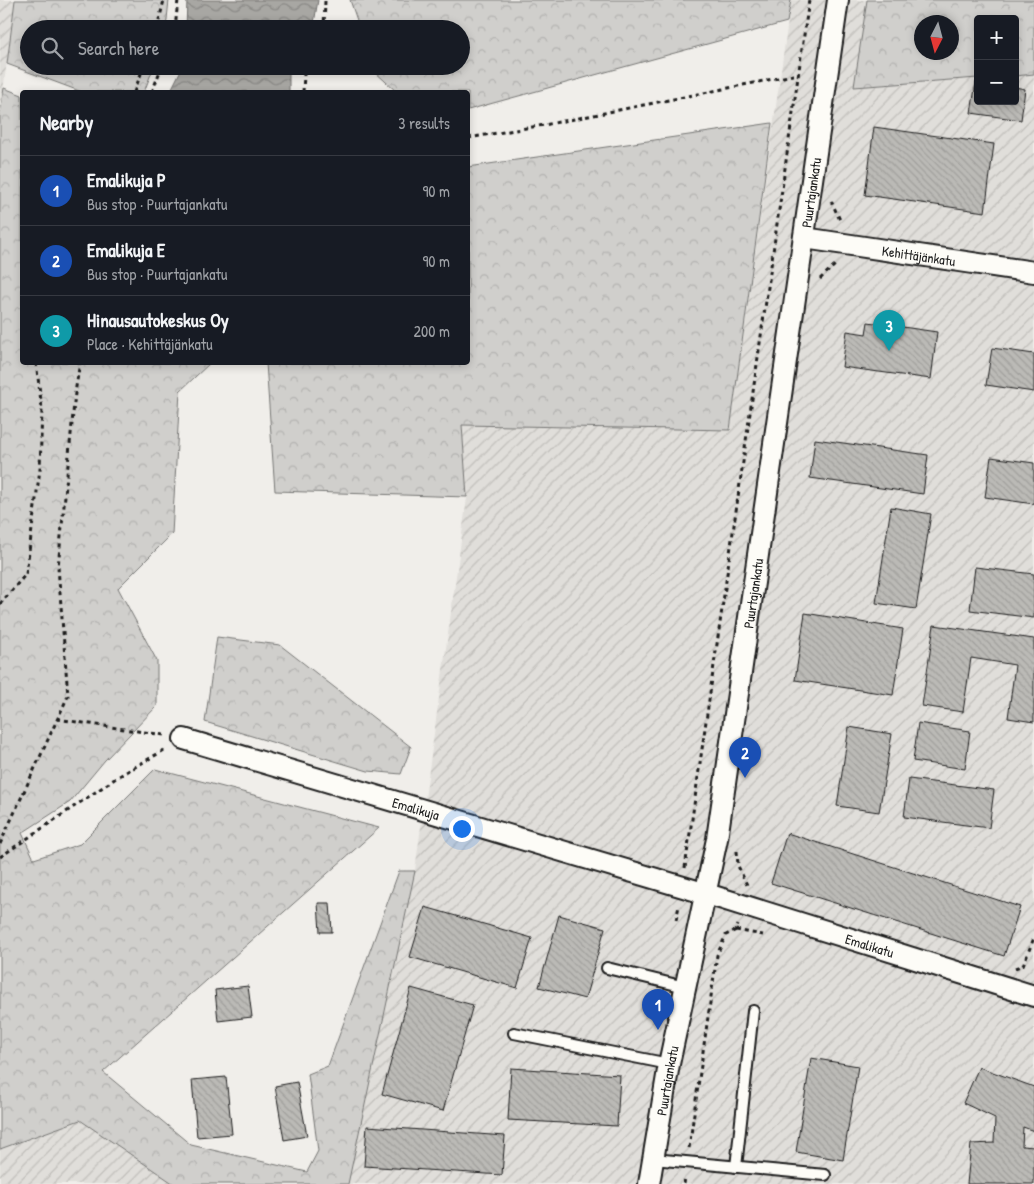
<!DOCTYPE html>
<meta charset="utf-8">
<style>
body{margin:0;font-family:"Patrick Hand",sans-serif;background:#20242c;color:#f1f3f6}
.controls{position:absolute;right:15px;top:15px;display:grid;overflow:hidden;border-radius:5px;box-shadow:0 2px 8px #0003}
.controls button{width:45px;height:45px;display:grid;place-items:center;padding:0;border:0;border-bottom:1px solid #363941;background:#171b24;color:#f1f3f6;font:25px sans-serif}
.compass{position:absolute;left:914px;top:15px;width:45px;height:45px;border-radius:50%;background:#171b24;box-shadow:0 2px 8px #0003;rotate:186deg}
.you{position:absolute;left:461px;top:828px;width:18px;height:18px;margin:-12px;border:4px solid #fff;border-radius:50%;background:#1a73e8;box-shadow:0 0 0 8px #1a73e833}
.badge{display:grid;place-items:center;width:32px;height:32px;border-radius:50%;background:#ea580c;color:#fff;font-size:16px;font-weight:700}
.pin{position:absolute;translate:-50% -41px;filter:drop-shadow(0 1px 2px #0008)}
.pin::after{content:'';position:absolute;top:26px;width:18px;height:15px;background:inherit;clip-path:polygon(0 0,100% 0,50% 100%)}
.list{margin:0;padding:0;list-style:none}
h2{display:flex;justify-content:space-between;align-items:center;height:65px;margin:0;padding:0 20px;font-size:21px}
h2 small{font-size:16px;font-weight:400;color:#9ea1a6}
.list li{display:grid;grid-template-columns:32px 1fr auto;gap:15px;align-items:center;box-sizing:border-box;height:70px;padding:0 20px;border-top:1px solid #363941}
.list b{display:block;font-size:19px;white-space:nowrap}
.list p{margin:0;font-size:16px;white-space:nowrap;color:#9ea1a6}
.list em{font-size:16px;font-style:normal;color:#9ea1a6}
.icon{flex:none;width:28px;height:28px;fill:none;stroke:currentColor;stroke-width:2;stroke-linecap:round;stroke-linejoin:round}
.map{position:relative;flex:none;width:1034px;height:1184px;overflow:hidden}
.search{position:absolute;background:#171b24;box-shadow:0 2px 8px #0003;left:20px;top:20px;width:450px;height:55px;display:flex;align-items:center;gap:12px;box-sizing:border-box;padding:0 18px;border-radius:28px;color:#9ea1a6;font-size:19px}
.panel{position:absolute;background:#171b24;box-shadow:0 2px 8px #0003;left:20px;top:90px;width:450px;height:275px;border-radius:5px}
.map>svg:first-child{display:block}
.industrial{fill:url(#industrial-furrows)}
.forest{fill:url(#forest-crowns);stroke:#767674;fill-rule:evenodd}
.water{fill:url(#water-waves);stroke:#706f6d}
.building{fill:url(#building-back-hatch);stroke:#1c1c1c}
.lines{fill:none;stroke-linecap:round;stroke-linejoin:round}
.service-casing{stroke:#1c1c1c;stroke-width:14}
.minor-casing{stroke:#1c1c1c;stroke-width:24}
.path{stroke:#1c1c1c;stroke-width:3;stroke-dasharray:4 4;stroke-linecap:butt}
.service{stroke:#fdfcf7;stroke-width:10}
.minor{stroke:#fdfcf7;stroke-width:20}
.labels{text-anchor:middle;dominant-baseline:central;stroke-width:4.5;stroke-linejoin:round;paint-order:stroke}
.street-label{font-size:14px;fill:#1c1c1c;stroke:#fdfcf7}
</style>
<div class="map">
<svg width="1034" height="1184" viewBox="0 0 1034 1184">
<defs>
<pattern id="industrial-furrows" width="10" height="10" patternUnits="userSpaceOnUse" patternTransform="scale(1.25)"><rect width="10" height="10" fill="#e0deda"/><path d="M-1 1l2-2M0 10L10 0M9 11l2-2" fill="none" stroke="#c0beba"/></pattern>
<pattern id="forest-crowns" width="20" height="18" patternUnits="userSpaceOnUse" patternTransform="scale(1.25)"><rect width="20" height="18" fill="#d0cfcc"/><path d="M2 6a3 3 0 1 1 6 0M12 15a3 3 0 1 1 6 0" fill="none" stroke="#b2b1af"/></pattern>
<pattern id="water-waves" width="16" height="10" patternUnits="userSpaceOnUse" patternTransform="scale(1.25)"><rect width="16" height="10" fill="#a8a7a3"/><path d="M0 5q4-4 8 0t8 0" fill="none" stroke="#888784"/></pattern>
<pattern id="building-back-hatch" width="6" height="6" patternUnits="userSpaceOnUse" patternTransform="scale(1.25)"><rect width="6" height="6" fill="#bbbab6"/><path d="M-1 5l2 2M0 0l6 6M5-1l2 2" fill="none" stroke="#a09f9c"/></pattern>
</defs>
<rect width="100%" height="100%" fill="#f0eeea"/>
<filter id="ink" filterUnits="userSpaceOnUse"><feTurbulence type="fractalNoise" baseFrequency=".02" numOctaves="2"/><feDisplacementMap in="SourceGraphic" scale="10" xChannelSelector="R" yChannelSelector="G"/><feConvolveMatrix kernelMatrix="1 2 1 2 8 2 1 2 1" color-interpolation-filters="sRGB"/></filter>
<g filter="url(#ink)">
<!-- industrial -->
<g class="industrial">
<polygon points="0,0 15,0 0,114"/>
<polygon points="791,0 867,0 854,87 978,78 978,101 1015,101 1015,76 1034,74 1034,1184 0,1184 0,1149 80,1120 307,1172 318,1151 308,1074 328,1066 399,871 415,870 467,498 462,425 730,430"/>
</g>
<!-- forest -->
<g class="forest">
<polygon points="15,0 169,0 166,29 29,29 29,66 154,66 144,92 82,92 7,64"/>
<polygon points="350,0 791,0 787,22 468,110 468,92 397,92 374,71 372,66 461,66 461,29 360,29"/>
<path d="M867 0H1034V74L1015 76V19H978V78L854 87ZM952 22V52H922V22Z"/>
<polygon points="4,88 22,95 22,362 210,363 180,391 172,534 118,588 157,661 157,706 105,760 70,802 22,833 34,859 80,844 155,769 379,828 103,1072 191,1145 307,1172 318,1151 308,1074 328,1066 399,871 415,871 348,1184 174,1184 80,1120 0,1149 0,114"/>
<polygon points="772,123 730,430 462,425 467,497 275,491 266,363 468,362 468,167"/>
<polygon points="217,637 280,645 411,747 401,774 368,771 205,722"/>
</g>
<!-- water -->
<g class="water">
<polygon points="187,0 318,0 313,29 186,29"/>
<polygon points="183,66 293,66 289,74 289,92 170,92"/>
</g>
<!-- building -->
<g class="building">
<polygon points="976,82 978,82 978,101 1015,101 1015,87 1025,89 1021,120 971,113"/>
<polygon points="874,127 994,144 985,212 865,195"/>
<polygon points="868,322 937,332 931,379 842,367 847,331 866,334"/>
<polygon points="992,348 1034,354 1034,392 986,385"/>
<polygon points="815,439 928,455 923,494 810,478"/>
<polygon points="991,457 1034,463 1034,504 985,497"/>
<polygon points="891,507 931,514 916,609 876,603"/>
<polygon points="975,567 1034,574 1034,618 970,610"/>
<polygon points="805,613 903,629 893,695 795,680"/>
<polygon points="934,625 1034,639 1034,722 1008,718 1015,665 971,658 963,712 922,706"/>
<polygon points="918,723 970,731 965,769 913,761"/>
<polygon points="849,727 892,734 879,812 837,806"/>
<polygon points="909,779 994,790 989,828 904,817"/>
<polygon points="787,833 1020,907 1004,956 771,883"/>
<polygon points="318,903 330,903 332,932 320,932"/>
<polygon points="425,907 532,938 517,988 410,957"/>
<polygon points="559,915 605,928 585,999 539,987"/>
<polygon points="248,986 252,1017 218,1021 215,990"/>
<polygon points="411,988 473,1005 443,1111 382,1094"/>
<polygon points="811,1058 858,1066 843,1160 796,1152"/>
<polygon points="979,1067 1034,1087 1034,1131 1023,1127 1022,1146 1034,1147 1034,1184 967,1184 971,1144 994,1143 995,1118 963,1103"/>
<polygon points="511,1068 620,1075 617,1126 508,1120"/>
<polygon points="226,1077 232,1134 197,1137 192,1080"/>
<polygon points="297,1082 307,1136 284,1140 275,1086"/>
<polygon points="367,1126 505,1136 502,1175 364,1166"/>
</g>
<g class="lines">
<!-- service casing -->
<g class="service-casing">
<g id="service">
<polyline points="607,968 685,987"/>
<polyline points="514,1033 669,1064"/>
<polyline points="653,1159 825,1175"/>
<polyline points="736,1167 753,1011"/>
</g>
</g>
<!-- minor casing -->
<g class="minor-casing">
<g id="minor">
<path id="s1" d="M804 238 1034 272"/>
<path id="s2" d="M184 739 707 894 1034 996"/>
<path id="s3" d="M649 1184 669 1064 717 839 838 0"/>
</g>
</g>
<!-- path -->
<g class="path">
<polyline points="157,29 164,0"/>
<polyline points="175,29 178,0"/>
<polyline points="324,29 325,0"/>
<polyline points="134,92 144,66"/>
<polyline points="152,92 162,66"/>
<polyline points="303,92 304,74 309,66"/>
<polyline points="468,138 544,125 798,74"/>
<polyline points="831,201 841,222"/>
<polyline points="820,279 837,263"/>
<polyline points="0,604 26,574 40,469 42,409 36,362"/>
<polyline points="57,719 164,735"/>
<polyline points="0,844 68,696 58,567 75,393 80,362"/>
<polyline points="737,851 738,866 747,885"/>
<polyline points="0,857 116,778 166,749"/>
<polyline points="685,868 809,0"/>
<polyline points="676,920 679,906"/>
<polyline points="736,930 763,935"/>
<polyline points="1015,968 1023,965 1034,938"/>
<polyline points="689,1148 717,955 726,935 736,930 738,925"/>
<polyline points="684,1184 685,1177"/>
</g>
<!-- service -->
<use href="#service" class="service"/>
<!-- minor -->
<use href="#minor" class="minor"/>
</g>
</g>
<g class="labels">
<!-- street labels -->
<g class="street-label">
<text stroke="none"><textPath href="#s3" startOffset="1005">Puurtajankatu</textPath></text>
<text stroke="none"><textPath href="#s1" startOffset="116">Kehittäjänkatu</textPath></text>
<text stroke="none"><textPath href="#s3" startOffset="600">Puurtajankatu</textPath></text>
<text stroke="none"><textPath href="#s2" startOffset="242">Emalikuja</textPath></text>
<text stroke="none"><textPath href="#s2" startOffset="716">Emalikatu</textPath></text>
<text stroke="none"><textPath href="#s3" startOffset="105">Puurtajankatu</textPath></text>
</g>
</g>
</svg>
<div class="controls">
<button>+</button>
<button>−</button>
</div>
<svg class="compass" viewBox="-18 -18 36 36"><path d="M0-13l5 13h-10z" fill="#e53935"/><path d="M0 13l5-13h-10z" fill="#9ea1a6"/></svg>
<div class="you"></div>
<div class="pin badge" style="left:658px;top:1030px;background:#1a4fb4">1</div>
<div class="pin badge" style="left:745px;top:778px;background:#1a4fb4">2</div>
<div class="pin badge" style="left:889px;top:351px;background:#0f9aa8">3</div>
<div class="search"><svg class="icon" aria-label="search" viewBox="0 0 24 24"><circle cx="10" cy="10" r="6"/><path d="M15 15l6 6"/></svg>Search here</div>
<section class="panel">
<h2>Nearby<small>3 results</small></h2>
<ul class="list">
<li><span class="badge" style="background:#1a4fb4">1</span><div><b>Emalikuja P</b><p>Bus stop · Puurtajankatu</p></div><em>90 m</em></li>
<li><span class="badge" style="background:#1a4fb4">2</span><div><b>Emalikuja E</b><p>Bus stop · Puurtajankatu</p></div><em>90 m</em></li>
<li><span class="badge" style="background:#0f9aa8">3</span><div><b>Hinausautokeskus Oy</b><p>Place · Kehittäjänkatu</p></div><em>200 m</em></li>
</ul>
</section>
</div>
